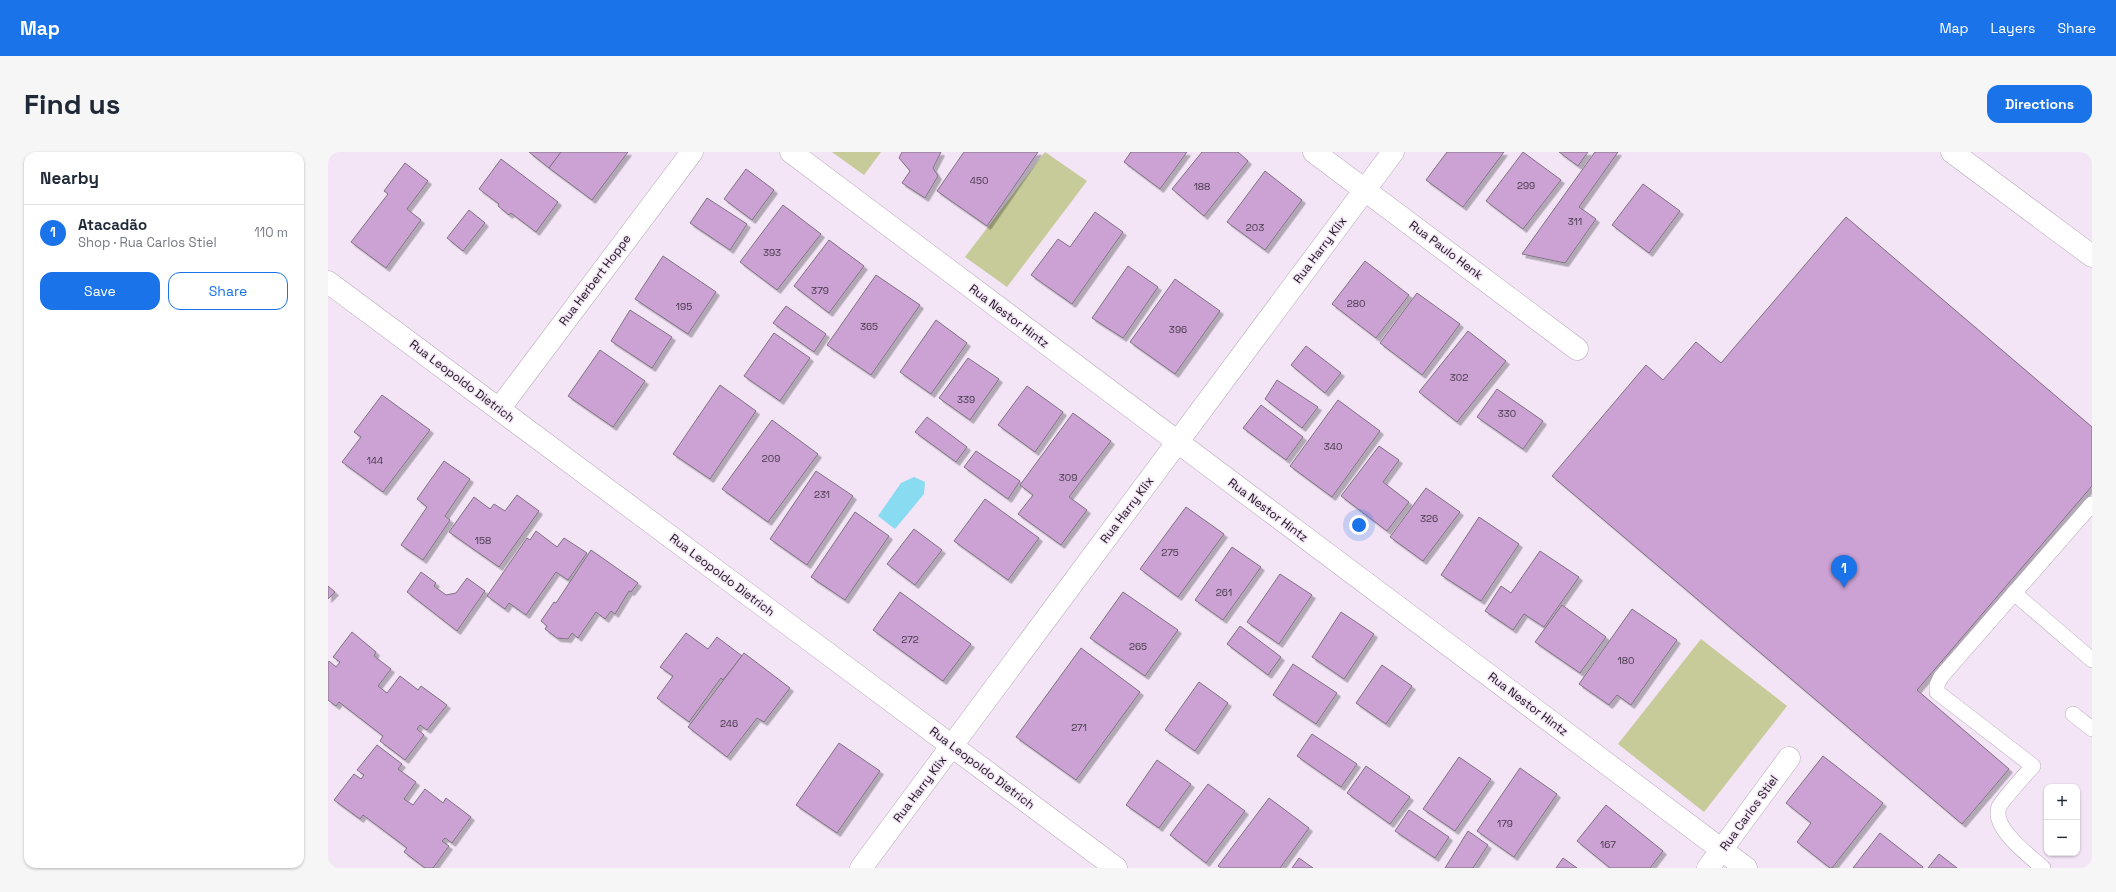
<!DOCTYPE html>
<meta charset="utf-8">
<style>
body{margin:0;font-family:"Space Grotesk",sans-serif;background:#f6f6f7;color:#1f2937}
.controls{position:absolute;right:12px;bottom:12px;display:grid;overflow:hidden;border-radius:8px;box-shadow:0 1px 3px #0004}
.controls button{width:36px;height:36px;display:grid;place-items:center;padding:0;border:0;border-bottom:1px solid #e0e1e3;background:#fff;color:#1f2937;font:20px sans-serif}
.you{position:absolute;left:1031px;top:373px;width:14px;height:14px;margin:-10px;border:3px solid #fff;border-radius:50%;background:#1a73e8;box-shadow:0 0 0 6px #1a73e833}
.badge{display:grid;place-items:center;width:26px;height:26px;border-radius:50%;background:#1a73e8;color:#fff;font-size:13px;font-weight:700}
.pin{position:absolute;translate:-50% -33px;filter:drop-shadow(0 1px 2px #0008)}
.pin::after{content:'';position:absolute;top:21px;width:14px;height:12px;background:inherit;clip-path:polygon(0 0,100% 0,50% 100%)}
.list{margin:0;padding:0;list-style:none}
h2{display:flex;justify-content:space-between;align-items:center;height:52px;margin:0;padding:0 16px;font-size:17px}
h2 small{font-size:13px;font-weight:400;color:#747a83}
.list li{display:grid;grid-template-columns:26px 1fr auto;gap:12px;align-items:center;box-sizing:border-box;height:56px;padding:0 16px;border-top:1px solid #e0e1e3}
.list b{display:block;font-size:15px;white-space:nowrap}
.list p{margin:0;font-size:13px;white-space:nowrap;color:#747a83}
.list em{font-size:13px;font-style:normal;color:#747a83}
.actions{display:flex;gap:8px;padding:12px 16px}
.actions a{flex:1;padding:9px 0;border:1px solid #1a73e8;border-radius:12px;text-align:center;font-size:14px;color:#1a73e8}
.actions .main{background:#1a73e8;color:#fff}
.map{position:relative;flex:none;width:1764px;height:716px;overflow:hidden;border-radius:12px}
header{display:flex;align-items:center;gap:24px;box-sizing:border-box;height:56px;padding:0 20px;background:#1a73e8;color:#fff}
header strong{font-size:19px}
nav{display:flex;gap:22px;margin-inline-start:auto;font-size:14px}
.intro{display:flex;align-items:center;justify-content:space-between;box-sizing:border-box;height:96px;padding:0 24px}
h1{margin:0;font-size:28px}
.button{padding:10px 18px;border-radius:12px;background:#1a73e8;color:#fff;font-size:14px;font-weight:700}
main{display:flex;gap:24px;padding:0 24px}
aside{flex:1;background:#fff;border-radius:12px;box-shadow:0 1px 3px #0004}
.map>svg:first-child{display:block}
.green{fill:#c6cb99}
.water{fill:#89dbf2}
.building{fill:#cca2d5;stroke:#807383;filter:url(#shadow)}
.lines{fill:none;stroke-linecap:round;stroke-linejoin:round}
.service-casing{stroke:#b7a9ba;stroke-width:16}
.minor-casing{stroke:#b7a9ba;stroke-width:23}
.service{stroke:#fff;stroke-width:15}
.minor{stroke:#fff;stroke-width:22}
.labels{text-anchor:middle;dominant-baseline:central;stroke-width:3;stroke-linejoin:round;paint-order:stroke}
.number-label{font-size:10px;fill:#463849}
.street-label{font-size:12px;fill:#19141a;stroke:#f3e4f6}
</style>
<header>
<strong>Map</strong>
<nav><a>Map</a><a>Layers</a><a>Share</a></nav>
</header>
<div class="intro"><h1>Find us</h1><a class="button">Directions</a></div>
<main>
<aside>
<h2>Nearby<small></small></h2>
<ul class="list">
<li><span class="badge">1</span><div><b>Atacadão</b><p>Shop · Rua Carlos Stiel</p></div><em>110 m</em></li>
</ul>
<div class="actions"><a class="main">Save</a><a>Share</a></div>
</aside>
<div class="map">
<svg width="1764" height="716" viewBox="0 0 1764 716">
<defs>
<filter id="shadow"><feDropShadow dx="3.5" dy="3.5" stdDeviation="0" flood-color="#0004"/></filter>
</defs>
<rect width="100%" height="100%" fill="#f3e4f6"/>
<!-- green -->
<g class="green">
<polygon points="504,0 553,0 536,23"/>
<polygon points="717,0 759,29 679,135 637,105"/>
<polygon points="1373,487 1459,554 1376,660 1290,592"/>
</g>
<!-- water -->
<polygon class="water" points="586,325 597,330 596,342 567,377 550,364 573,331"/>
<!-- building -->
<g class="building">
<polygon points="201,0 233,0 221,16"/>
<polygon points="233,0 300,0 264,48 221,16"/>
<polygon points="574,0 613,0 605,16 610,24 597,46 574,31 582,19 571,6"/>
<polygon points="636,0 710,0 659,74 609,39"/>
<polygon points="803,0 859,0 832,37 796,10"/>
<polygon points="874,0 910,0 920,9 876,64 844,37"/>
<polygon points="1119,0 1176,0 1135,55 1098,28"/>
<polygon points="1195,0 1233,28 1195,77 1158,49"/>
<polygon points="1231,0 1260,0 1250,14"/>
<polygon points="1267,0 1290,0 1251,55 1268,67 1237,111 1194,102"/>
<polygon points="173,7 230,50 208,80 183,61 181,63 170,54 171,52 151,37"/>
<polygon points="77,11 100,29 79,57 93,68 58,116 23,90 60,42 56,39"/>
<polygon points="418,17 446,38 424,68 396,47"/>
<polygon points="937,19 974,48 937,98 899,70"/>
<polygon points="1315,32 1352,59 1321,101 1284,73"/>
<polygon points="379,46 419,72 402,98 362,71"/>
<polygon points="455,53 493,82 449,138 412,110"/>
<polygon points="141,58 157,71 135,99 119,86"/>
<polygon points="767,60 795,80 744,152 703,123 730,87 742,95"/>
<polygon points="1518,65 1764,275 1764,334 1589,538 1681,617 1634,672 1224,324 1318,213 1335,228 1368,190 1393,211"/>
<polygon points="501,88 536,114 501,161 466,134"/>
<polygon points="335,104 388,140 360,182 307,147"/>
<polygon points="1037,109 1081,143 1048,186 1004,152"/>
<polygon points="800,114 830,135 795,186 764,166"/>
<polygon points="548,123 592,153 543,223 499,193"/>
<polygon points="847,127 892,159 847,222 802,190"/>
<polygon points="1089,141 1132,172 1094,223 1052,191"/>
<polygon points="458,154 498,182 486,200 445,171"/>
<polygon points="302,158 344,185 324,216 283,189"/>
<polygon points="608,168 639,191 603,242 572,220"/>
<polygon points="1140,179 1178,209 1129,270 1091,240"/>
<polygon points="446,181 482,206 452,249 416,224"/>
<polygon points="978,194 1013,221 997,241 963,213"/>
<polygon points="272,198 317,229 285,275 240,244"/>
<polygon points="640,206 671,227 642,268 611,246"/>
<polygon points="949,228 990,255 974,276 937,247"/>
<polygon points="392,233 428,259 382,327 345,302"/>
<polygon points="699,234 735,260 707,300 670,273"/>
<polygon points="1169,237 1215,269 1195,297 1149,265"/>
<polygon points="54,243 102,278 55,340 14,310 33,285 26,280"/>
<polygon points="1010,248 1052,279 1004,345 962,314"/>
<polygon points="933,253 975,285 958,308 915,276"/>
<polygon points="745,261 783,289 741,345 759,358 733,393 690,362 705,343 692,333"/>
<polygon points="599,265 639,295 628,310 587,280"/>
<polygon points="444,268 490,302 440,370 394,337"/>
<polygon points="1051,294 1071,308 1055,330 1081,350 1059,379 1013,344"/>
<polygon points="648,299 692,329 680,347 636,315"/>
<polygon points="116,309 142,327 117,364 122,368 95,408 73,393 99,355 89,347"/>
<polygon points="488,319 525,344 479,413 442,387"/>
<polygon points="1098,336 1132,360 1095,409 1062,385"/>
<polygon points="189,343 211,359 171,415 121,380 146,345 162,357 166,352 177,359"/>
<polygon points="657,347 711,386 680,428 626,389"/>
<polygon points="858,355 896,382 850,445 812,417"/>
<polygon points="527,360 561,384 517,448 483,425"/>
<polygon points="1151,365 1191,392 1153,449 1113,423"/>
<polygon points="586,377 614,398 587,433 559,412"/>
<polygon points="208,379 229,395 236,386 259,401 240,428 228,420 198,463 181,451 177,457 159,444 199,386 202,388"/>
<polygon points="904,395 933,415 895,468 867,448"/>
<polygon points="263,398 310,431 303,440 301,439 287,462 283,459 277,467 268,460 250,486 244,481 240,487 229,486 217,477 219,474 213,469 226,450 228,451"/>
<polygon points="1212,399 1251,425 1216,475 1196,462 1185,478 1157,459 1173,434 1183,441"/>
<polygon points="93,420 108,431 106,434 118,443 128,441 139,426 157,439 129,479 79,440"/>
<polygon points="952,422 984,443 951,492 919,470"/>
<polygon points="0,434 7,440 0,447"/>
<polygon points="572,440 643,492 615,529 545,478"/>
<polygon points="795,440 850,478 817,524 762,486"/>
<polygon points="1234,453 1278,485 1252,521 1207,490"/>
<polygon points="1304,457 1349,488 1303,553 1289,543 1281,553 1251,532"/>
<polygon points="1013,460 1046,482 1016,527 984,505"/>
<polygon points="912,474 953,505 940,523 899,492"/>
<polygon points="24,480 48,500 46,504 63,517 50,534 59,541 72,524 90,538 93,534 119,553 99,578 92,573 89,577 96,583 77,608 52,589 55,584 11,550 8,554 0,548 0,511 1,509 8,515 12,510 5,505"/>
<polygon points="358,481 380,497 389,485 414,504 395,528 393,526 361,570 329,546 345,524 332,515"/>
<polygon points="753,496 812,540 748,628 688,585"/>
<polygon points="416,501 462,536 436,570 429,566 399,605 360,575"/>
<polygon points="965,512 1009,541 988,572 945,543"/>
<polygon points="1054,513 1084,534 1058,572 1028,551"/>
<polygon points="871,530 900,551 867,599 837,578"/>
<polygon points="984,582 1029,612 1013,635 969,604"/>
<polygon points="511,591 552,619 509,681 468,653"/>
<polygon points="49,593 74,612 70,617 88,630 76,647 85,653 97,637 115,651 118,646 143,665 124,691 117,686 114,689 121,694 105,716 97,716 76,700 79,696 35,663 32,667 6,648 26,622 33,627 36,623 29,618"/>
<polygon points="1495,604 1555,651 1504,716 1502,716 1469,690 1483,671 1458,651"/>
<polygon points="1131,605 1163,627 1127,679 1095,657"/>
<polygon points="829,608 863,632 831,676 798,653"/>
<polygon points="1038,614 1082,645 1062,672 1019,641"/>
<polygon points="1192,616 1229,642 1186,705 1149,679"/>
<polygon points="880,632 917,659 878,711 842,683"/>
<polygon points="941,646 981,676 952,716 893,716 890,714"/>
<polygon points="1278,653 1335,699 1322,716 1282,716 1249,689"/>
<polygon points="1081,658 1121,685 1107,706 1067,679"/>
<polygon points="1140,679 1160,693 1145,716 1117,716"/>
<polygon points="1552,681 1595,715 1594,716 1525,716"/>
<polygon points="1611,702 1629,716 1600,716"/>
<polygon points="971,706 985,716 964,716"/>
<polygon points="1235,706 1249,716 1228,716"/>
</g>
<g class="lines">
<!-- service casing -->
<g class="service-casing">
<g id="service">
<polyline points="1686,441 1764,508"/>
<polyline points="1745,562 1764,577"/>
<path d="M1715 716C1702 704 1663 676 1671 655 1674 648 1698 622 1705 614L1609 540V533L1613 525 1764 352"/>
</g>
</g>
<!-- minor casing -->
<g class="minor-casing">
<g id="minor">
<polyline points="463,0 1418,716"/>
<polyline points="986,0 1249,197"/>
<polyline points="1624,0 1764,104"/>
<polyline points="0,130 788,716"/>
<polyline points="171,257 364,0"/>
<polyline points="533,716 1065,0"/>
<polyline points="1380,716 1461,606"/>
</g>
</g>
<!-- service -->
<use href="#service" class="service"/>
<!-- minor -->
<use href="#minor" class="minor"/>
</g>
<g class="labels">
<!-- number labels -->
<g class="number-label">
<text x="651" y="28">450</text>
<text x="1198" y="33">299</text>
<text x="874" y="34">188</text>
<text x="1247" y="69">311</text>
<text x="927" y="75">203</text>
<text x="444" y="100">393</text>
<text x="492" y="138">379</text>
<text x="1028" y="151">280</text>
<text x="356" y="154">195</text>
<text x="541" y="174">365</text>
<text x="850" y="177">396</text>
<text x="1131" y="225">302</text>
<text x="638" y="247">339</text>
<text x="1179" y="261">330</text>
<text x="1005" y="294">340</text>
<text x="443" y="306">209</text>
<text x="47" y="308">144</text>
<text x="740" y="325">309</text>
<text x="494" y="342">231</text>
<text x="1101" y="366">326</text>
<text x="155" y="388">158</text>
<text x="842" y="400">275</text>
<text x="896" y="440">261</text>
<text x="582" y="487">272</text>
<text x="810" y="494">265</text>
<text x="1298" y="508">180</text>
<text x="401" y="571">246</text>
<text x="751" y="575">271</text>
<text x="1177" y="671">179</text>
<text x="1280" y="692">167</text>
</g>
<!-- street labels -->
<g class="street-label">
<text transform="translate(992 98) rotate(-53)">Rua Harry Klix</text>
<text transform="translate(1118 98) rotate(37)">Rua Paulo Henk</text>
<text transform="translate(267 128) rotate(-53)">Rua Herbert Hoppe</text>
<text transform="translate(681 164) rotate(37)">Rua Nestor Hintz</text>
<text transform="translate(134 229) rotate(37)">Rua Leopoldo Dietrich</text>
<text transform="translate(799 358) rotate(-53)">Rua Harry Klix</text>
<text transform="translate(940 358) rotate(37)">Rua Nestor Hintz</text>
<text transform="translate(394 423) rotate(37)">Rua Leopoldo Dietrich</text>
<text transform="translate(1200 552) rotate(37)">Rua Nestor Hintz</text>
<text transform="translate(654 616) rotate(37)">Rua Leopoldo Dietrich</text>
<text transform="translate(592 637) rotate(-53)">Rua Harry Klix</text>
<text transform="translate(1421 661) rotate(-54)">Rua Carlos Stiel</text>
</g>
</g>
</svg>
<div class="controls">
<button>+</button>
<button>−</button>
</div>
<div class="you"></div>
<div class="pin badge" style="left:1516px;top:436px">1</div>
</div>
</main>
